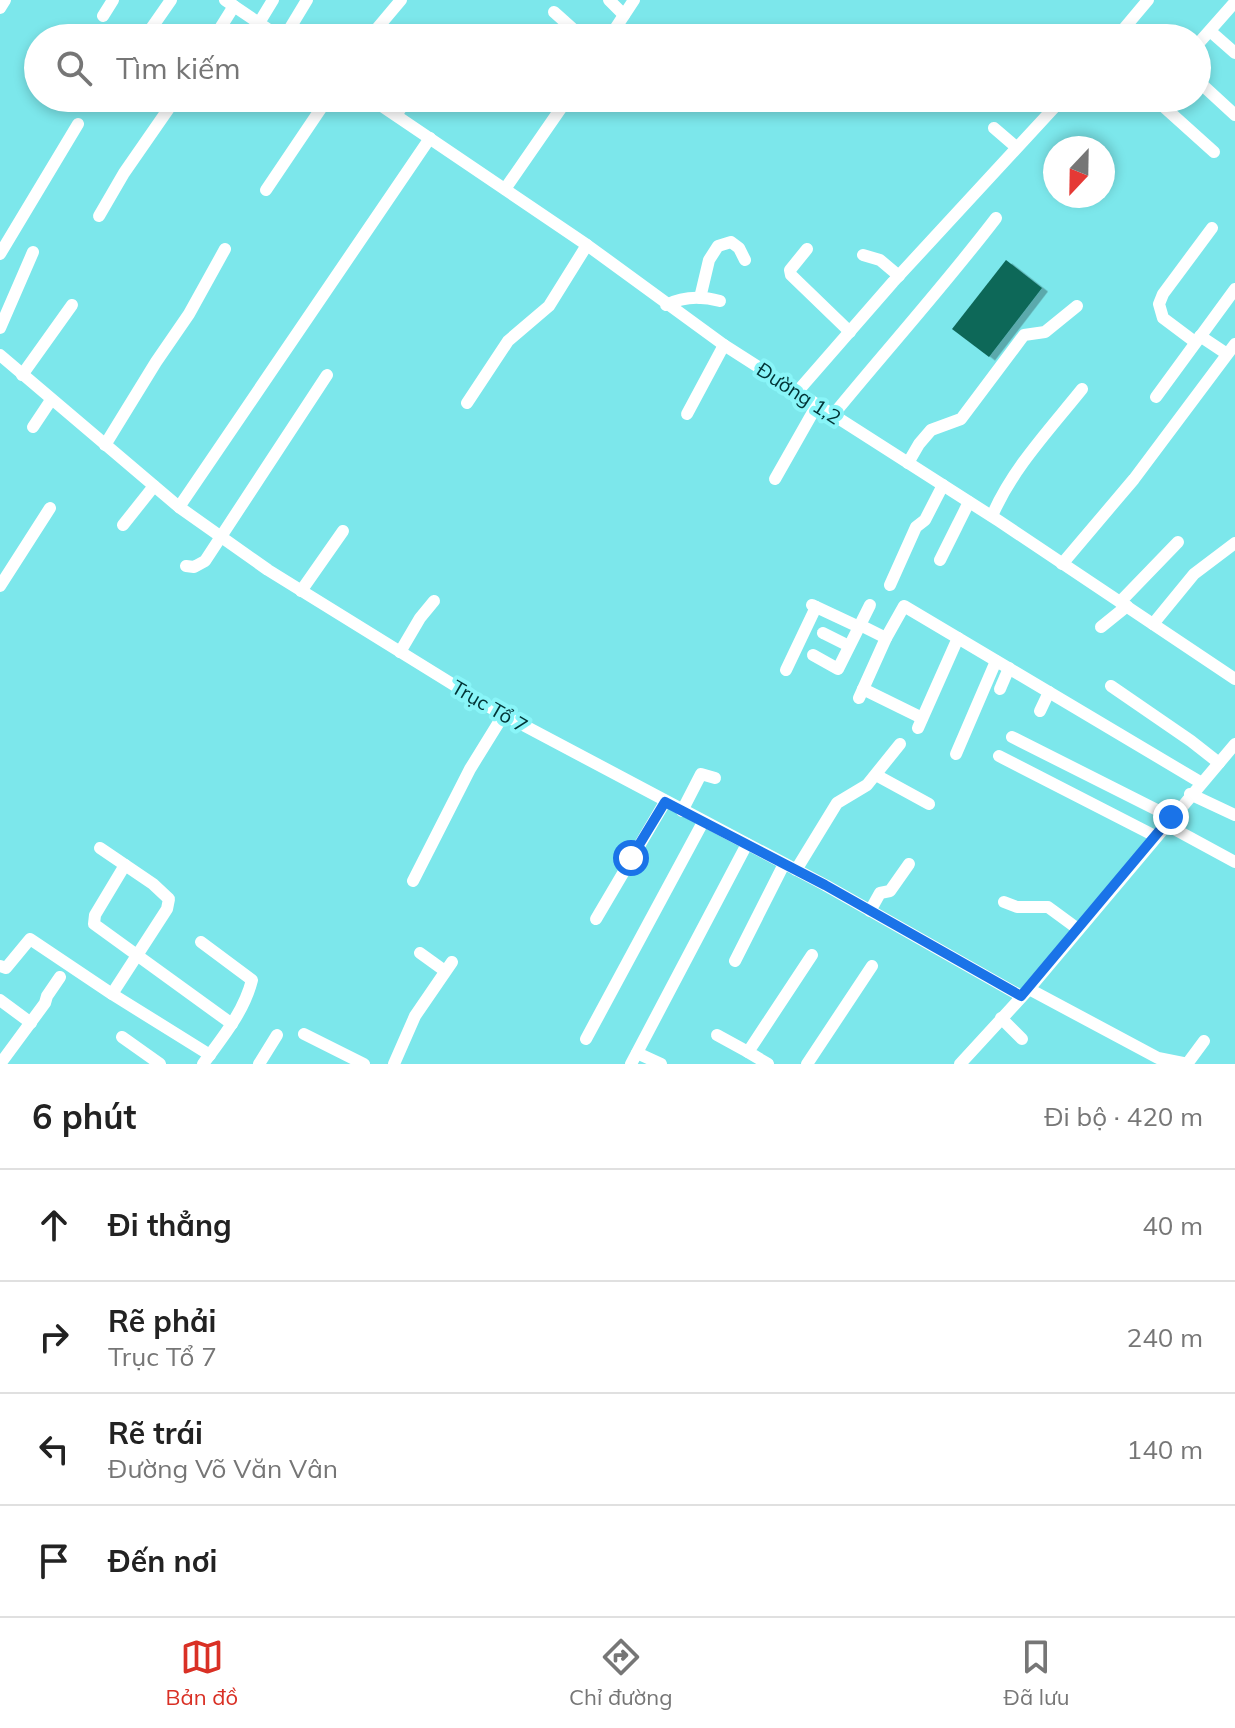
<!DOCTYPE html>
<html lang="vi">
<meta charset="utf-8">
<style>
body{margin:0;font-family:Mulish,sans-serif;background:#f2f2f2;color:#222}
.compass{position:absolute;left:1043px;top:136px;width:72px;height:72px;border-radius:50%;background:#fff;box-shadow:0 4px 12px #0003;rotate:202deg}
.stop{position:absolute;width:24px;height:24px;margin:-18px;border:6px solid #1a73e8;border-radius:50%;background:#fff}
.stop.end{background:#1a73e8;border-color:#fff;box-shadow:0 2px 8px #0008}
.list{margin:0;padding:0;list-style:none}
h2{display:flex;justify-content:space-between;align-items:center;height:104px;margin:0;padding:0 32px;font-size:34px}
h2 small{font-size:26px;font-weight:400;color:#767676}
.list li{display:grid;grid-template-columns:52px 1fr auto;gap:24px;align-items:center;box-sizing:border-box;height:112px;padding:0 32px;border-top:2px solid #e0e0e0}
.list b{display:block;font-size:30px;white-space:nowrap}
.list p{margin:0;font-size:26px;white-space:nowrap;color:#767676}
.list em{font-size:26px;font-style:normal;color:#767676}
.icon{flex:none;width:44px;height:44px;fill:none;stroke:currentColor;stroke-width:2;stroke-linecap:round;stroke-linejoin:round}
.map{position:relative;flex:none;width:1235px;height:1064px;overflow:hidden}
.search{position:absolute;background:#fff;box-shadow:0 4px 12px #0003;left:24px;right:24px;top:24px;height:88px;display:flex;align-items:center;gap:20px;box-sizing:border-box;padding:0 28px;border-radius:44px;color:#767676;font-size:30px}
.sheet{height:552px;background:#fff}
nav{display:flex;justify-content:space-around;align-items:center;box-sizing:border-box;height:112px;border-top:2px solid #e0e0e0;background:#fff;font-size:22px;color:#767676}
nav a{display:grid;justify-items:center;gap:4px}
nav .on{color:#d93025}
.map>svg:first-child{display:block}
.building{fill:#116759;filter:url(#shadow)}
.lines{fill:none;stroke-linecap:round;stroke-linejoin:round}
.minor{stroke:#fff;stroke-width:12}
.route{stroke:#1a73e8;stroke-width:10}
.labels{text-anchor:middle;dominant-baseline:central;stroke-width:8;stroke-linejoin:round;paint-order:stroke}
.street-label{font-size:20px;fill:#003335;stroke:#89f5f8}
</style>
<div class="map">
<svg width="1235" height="1064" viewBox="0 0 1235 1064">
<defs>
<filter id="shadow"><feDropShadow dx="6" dy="3.5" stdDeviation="0" flood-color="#0004"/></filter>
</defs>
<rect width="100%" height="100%" fill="#7ce7eb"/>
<!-- building -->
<polygon class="building" points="1006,260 1042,288 989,357 952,329"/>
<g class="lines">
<!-- minor -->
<g class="minor">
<polyline points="225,0 281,38"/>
<polyline points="609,0 624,15"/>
<polyline points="0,8 5,0"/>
<polyline points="554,12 583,38"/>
<polyline points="103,16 113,0"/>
<polyline points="259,23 273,0"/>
<polyline points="1210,31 1235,53"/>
<polyline points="148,33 171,0"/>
<polyline points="527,36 529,38"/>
<polyline points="214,38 234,6"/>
<polyline points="284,38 307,0"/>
<polyline points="369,38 401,0"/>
<polyline points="609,38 634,0"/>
<polyline points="1116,38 1148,0"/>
<polyline points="1197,45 1235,2"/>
<polyline points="1197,80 1235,115"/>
<polyline points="370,98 587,245 724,345 999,521 1235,679"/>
<polyline points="1154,98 1214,152"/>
<polyline points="396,115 408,98"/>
<polyline points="994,128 1016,147"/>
<polyline points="505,189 568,98"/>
<polyline points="266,190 328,98"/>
<polyline points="99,216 124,173 176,98"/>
<polyline points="807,249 790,270 791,275 850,332"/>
<polyline points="0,254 78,124"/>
<polyline points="863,255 880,260 899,276"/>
<polyline points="700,298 709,260 718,246 731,242 739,248 745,260"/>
<path d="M666 305C684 296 701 296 720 301"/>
<polyline points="0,328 33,252"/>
<polyline points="1200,336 1227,354"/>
<polyline points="1195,342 1163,318 1159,304 1163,294 1212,228"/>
<polyline points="0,355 179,507 268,570 491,708 825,885 1021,996"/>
<polyline points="22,375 72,305"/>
<polyline points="797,392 893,282 1063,98"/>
<polyline points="1156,397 1235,289"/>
<polyline points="467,403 508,341 549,306 587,245"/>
<polyline points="687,414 724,345"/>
<path d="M833 415C887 349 944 286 996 218"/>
<polyline points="33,427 51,400"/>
<polyline points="105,445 156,362 189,314 225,249"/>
<polyline points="908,463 919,444 931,430 961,419 1024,335 1045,332 1077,306"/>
<polyline points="775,479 817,405"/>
<polyline points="179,507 430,138"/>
<path d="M992 516C1012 469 1050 429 1082 389"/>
<polyline points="123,525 154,486"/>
<polyline points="940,560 969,502"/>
<polyline points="1062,564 1134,479 1235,344"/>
<polyline points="186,566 194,567 205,561 327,375"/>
<polyline points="890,585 916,527 925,520 943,485"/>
<polyline points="0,586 50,508"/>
<polyline points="301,591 343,531"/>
<polyline points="1120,602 1178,542"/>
<polyline points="812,605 859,627"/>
<polyline points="1153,624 1194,574 1235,543"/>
<polyline points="860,625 886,638"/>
<polyline points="1101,627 1127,606"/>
<polyline points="823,633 849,646"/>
<polyline points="400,652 420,618 434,601"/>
<polyline points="813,655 838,669 870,605"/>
<polyline points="786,670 816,607"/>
<polyline points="1111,686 1191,741 1219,763"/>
<polyline points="863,689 922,718"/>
<polyline points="1000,689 1009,668"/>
<polyline points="859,698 886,638 904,606 1200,782"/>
<polyline points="1040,711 1049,692"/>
<polyline points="918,728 958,638"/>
<polyline points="1012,737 1171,817"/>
<polyline points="956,754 996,661"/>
<polyline points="999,756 1155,836"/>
<polyline points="876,775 929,804"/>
<polyline points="1190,794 1235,815"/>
<polyline points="682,811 701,774 715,778"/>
<polyline points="1165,824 1235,862"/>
<polyline points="100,848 153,884 169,899 167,909 112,994"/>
<polyline points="125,865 95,915 94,924 232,1024"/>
<polyline points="796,870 837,803 867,785 900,744"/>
<polyline points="413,881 470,769 504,714"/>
<polyline points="1004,902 1017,907 1048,907 1078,929"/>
<polyline points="870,911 880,893 890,891 909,864"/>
<polyline points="596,919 665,802"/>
<path d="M201 942 252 980C244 1012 222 1038 203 1064"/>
<polyline points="420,953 445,971"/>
<polyline points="735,961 784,864"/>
<polyline points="0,966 6,968 30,939 112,994 210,1055"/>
<polyline points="1029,989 1158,1058 1188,1064"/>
<polyline points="0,1000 31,1023"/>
<polyline points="1001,1018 1022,1039"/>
<polyline points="304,1034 364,1064"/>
<polyline points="717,1035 748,1052"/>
<polyline points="122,1037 160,1064"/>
<polyline points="586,1039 703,822"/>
<polyline points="637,1053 661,1064"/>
<polyline points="0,1064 45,1003 47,996 60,977"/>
<polyline points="259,1064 277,1035"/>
<polyline points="394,1064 415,1016 452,962"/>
<polyline points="631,1064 747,844"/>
<polyline points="768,1064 748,1052 812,955"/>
<polyline points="807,1064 872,966"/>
<polyline points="960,1064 1029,989 1235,744"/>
<polyline points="1187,1064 1204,1041"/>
</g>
</g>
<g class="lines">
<!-- route -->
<polyline class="route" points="631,858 665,802 825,885 1021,996 1171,817"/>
</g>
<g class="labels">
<!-- street labels -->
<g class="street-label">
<text transform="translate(799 393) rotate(33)">Đường 1,2</text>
<text transform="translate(490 706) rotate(30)">Trục Tổ 7</text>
</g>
</g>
</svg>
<svg class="compass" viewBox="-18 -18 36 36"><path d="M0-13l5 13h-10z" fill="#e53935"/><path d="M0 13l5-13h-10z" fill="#767676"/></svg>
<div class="stop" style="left:631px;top:858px"></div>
<div class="stop end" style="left:1171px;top:817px"></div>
<div class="search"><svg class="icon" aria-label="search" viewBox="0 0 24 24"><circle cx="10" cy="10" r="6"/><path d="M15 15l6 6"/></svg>Tìm kiếm</div>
</div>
<section class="sheet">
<h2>6 phút<small>Đi bộ · 420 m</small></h2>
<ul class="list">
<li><svg class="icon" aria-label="ahead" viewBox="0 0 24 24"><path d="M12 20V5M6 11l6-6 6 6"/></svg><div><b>Đi thẳng</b></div><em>40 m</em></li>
<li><svg class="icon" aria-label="right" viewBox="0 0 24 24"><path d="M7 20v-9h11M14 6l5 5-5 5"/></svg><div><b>Rẽ phải</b><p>Trục Tổ 7</p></div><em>240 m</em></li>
<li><svg class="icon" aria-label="left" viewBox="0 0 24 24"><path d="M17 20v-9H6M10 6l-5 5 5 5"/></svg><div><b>Rẽ trái</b><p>Đường Võ Văn Vân</p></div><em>140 m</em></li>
<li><svg class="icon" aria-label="arrive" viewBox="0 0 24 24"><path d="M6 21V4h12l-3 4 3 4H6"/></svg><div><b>Đến nơi</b></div></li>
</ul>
</section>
<nav>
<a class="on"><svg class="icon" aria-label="map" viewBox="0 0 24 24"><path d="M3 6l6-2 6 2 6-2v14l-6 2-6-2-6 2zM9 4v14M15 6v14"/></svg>Bản đồ</a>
<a><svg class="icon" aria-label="directions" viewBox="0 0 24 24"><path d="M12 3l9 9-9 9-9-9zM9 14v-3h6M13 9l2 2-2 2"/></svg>Chỉ đường</a>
<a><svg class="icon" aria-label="saved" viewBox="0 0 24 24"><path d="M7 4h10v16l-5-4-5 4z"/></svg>Đã lưu</a>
</nav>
